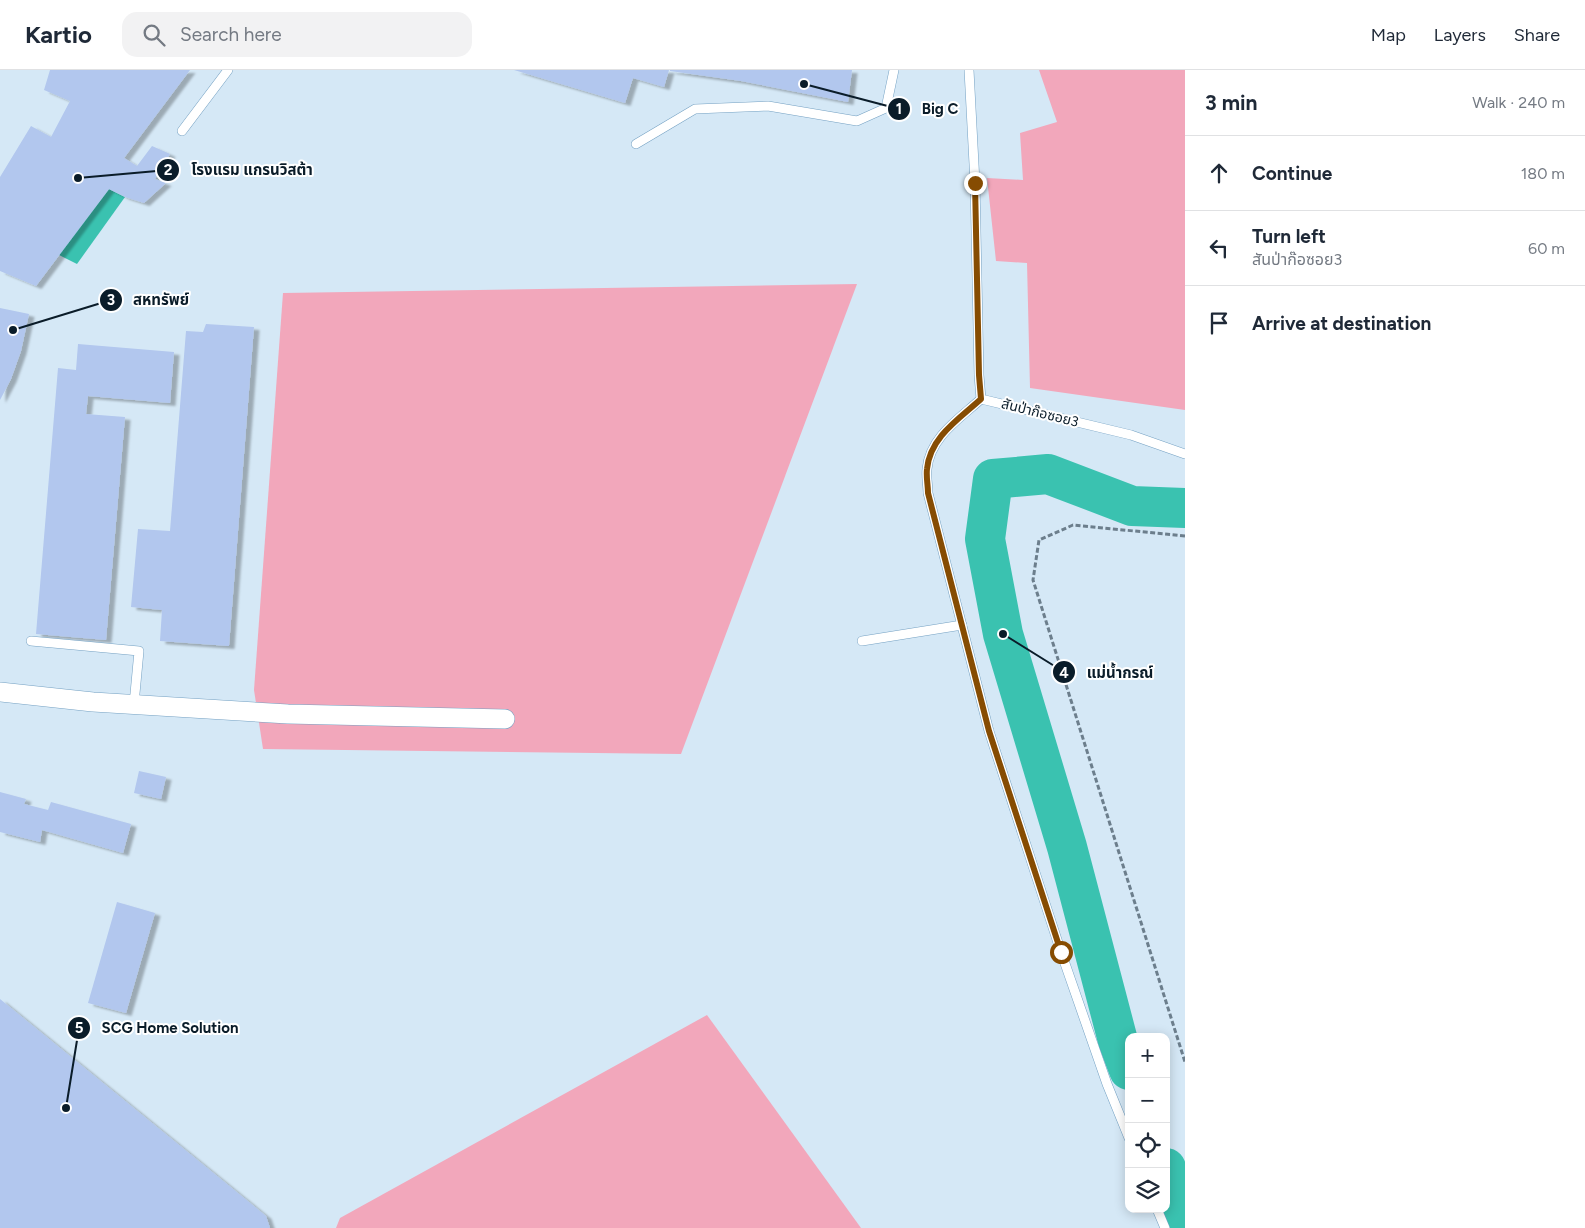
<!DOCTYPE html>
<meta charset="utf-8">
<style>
body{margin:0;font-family:Figtree,"Noto Sans Thai",sans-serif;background:#f2f2f3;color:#1f2937}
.controls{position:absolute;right:15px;bottom:15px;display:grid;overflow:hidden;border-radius:10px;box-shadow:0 2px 12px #0003}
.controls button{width:45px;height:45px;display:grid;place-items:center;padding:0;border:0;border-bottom:1px solid #e0e1e3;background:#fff;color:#1f2937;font:25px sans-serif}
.stop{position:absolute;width:15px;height:15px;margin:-11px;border:4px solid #864c02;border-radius:50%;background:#fff}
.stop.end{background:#864c02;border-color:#fff;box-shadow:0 1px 5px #0008}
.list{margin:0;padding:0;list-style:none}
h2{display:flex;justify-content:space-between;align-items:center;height:65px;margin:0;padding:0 20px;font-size:21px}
h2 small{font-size:16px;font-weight:400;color:#747a83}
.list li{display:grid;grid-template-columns:32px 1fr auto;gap:15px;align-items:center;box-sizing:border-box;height:75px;padding:0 20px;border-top:1px solid #e0e1e3}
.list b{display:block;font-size:19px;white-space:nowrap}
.list p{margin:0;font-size:16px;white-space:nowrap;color:#747a83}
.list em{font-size:16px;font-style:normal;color:#747a83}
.icon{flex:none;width:28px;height:28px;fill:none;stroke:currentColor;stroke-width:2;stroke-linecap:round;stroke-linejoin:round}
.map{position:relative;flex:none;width:1185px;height:1158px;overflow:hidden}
header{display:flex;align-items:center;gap:30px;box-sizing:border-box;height:70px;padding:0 25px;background:#fff;border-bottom:1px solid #e0e1e3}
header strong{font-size:24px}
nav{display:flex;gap:28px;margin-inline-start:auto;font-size:18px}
.search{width:350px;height:45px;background:#f2f2f3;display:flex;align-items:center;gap:12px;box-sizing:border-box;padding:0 18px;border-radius:15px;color:#747a83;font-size:19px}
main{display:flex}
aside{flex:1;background:#fff}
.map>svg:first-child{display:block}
.green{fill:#f2a7bb}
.water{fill:#3ac2b0}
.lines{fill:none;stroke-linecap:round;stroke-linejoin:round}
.river{stroke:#3ac2b0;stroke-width:40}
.building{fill:#b2c7ee;filter:url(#shadow)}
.lane-casing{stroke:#74a1c3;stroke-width:10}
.street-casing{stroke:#74a1c3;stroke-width:20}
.path{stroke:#6c7e8c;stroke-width:3;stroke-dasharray:5 2.5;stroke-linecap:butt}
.lane{stroke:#fff;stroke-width:9}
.street{stroke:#fff;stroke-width:19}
.route{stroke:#864c02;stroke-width:6}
.labels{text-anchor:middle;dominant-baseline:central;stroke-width:4;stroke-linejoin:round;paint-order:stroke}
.street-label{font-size:14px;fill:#0a1c29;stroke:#fff}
.leader{fill:none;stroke:#0a1c29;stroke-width:2}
.callout-dot{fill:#0a1c29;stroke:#fff;stroke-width:2}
.mark-label{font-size:15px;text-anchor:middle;font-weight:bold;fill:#fff}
.callout-label{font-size:15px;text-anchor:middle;font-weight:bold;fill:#0a1c29;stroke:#fff;stroke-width:4;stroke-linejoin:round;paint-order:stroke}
</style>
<header>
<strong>Kartio</strong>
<div class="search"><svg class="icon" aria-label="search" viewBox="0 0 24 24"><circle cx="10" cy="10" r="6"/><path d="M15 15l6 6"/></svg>Search here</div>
<nav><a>Map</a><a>Layers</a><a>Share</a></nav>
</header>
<main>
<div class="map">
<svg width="1185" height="1158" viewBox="0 0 1185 1158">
<defs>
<filter id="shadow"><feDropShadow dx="5.5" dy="3" stdDeviation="1" flood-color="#0004"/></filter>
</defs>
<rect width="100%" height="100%" fill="#d5e8f6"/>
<!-- green -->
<g class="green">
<polygon points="1039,0 1185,0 1185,340 1030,318 1027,193 996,191 987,108 1023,110 1020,63 1057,52"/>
<polygon points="857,214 681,684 263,679 254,620 283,223"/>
<polygon points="707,945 861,1158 336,1158 340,1148"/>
</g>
<!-- water -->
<polygon class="water" points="109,119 125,127 77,194 59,185"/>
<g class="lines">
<!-- river -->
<g class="river">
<polyline points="1129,1000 1118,971 1067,777 1003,564 985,469 993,409 1048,404 1132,436 1185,438"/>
<polyline points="1166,1098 1185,1145"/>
</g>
</g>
<!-- building -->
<g class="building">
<polygon points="50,0 190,0 124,88 137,96 152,76 170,84 155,109 166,113 144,133 125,127 109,119 36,216 0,201 0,107 31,56 51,67 70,31 44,20"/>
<polygon points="514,0 669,0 664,17 633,8 625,33"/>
<polygon points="670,0 852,0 848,32 741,11 670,1"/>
<polygon points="0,238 29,244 21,281 11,309 0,330"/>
<polygon points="206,254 254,257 229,576 160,571 162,540 131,537 138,459 170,461 186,261 203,262"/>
<polygon points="78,274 174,282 170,333 88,326 86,344 125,347 106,570 36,564 58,298 76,300"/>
<polygon points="139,701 166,707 161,729 134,723"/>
<polygon points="0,722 26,729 24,734 48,740 51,732 131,754 123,783 42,760 40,772 0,762"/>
<polygon points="117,832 155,843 126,943 88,933"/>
<polygon points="0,929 266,1146 270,1158 0,1158"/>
</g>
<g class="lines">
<!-- lane casing -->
<g class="lane-casing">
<g id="lane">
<polyline points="969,0 975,113 979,305 981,329 1131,365 1185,384"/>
<polyline points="182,61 228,0"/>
<polyline points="636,74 695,39 768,36 857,51 886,38 894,0"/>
<path d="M981 329C959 349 930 367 927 399 926 407 928 415 928 423L989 661 1061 882 1107 1014 1129 1068"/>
<polyline points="31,571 139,581 134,634"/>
<polyline points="862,571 962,555"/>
<polyline points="1157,1139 1165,1158"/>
</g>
</g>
<!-- street casing -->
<g class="street-casing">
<polyline id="street" points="0,622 93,632 288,644 505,649"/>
</g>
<!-- path -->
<polyline class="path" points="1185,466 1073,455 1039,470 1033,510 1185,992"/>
<!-- lane -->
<use href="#lane" class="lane"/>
<!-- street -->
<use href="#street" class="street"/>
</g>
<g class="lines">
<!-- route -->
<path class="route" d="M975 113 979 305 981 329C959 349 930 367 927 399 926 407 928 415 928 423L989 661 1061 882"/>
</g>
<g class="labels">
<!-- street labels -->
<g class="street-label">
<text transform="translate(1040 343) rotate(14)">สันป่าก๊อซอย3</text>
</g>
</g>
<!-- callouts -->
<path class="leader" d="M804 14L899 39M78 108L168 100M13 260L111 230M1003 564L1064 602M66 1038L79 958"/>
<g class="callout-dot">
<circle cx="804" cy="14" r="5"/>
<circle cx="78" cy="108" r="5"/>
<circle cx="13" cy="260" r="5"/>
<circle cx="1003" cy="564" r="5"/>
<circle cx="66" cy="1038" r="5"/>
<circle cx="899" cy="39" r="12"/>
<circle cx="168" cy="100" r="12"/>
<circle cx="111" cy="230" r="12"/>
<circle cx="1064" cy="602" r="12"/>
<circle cx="79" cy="958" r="12"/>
</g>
<g class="mark-label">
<text x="899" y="44">1</text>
<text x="168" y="105">2</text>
<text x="111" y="235">3</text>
<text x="1064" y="608">4</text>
<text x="79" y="963">5</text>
</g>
<g class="callout-label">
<text x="940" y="44">Big C</text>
<text x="252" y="105">โรงแรม แกรนวิสต้า</text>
<text x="161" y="235">สหทรัพย์</text>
<text x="1120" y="608">แม่น้ำกรณ์</text>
<text x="170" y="963">SCG Home Solution</text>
</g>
</svg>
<div class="controls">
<button>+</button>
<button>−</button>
<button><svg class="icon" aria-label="locate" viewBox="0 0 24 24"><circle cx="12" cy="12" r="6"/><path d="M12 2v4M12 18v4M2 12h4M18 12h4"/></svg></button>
<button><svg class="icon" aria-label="layers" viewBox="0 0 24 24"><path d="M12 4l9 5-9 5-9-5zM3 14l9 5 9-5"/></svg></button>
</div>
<div class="stop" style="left:1061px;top:882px"></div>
<div class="stop end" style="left:975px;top:113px"></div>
</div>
<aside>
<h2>3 min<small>Walk · 240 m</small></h2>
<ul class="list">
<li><svg class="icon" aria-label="ahead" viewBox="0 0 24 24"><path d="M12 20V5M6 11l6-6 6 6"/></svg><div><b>Continue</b></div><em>180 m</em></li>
<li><svg class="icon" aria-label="left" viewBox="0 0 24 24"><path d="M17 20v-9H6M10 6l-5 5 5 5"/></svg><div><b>Turn left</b><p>สันป่าก๊อซอย3</p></div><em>60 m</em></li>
<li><svg class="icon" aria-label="arrive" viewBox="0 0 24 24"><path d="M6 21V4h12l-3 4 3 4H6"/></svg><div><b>Arrive at destination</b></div></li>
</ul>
</aside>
</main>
